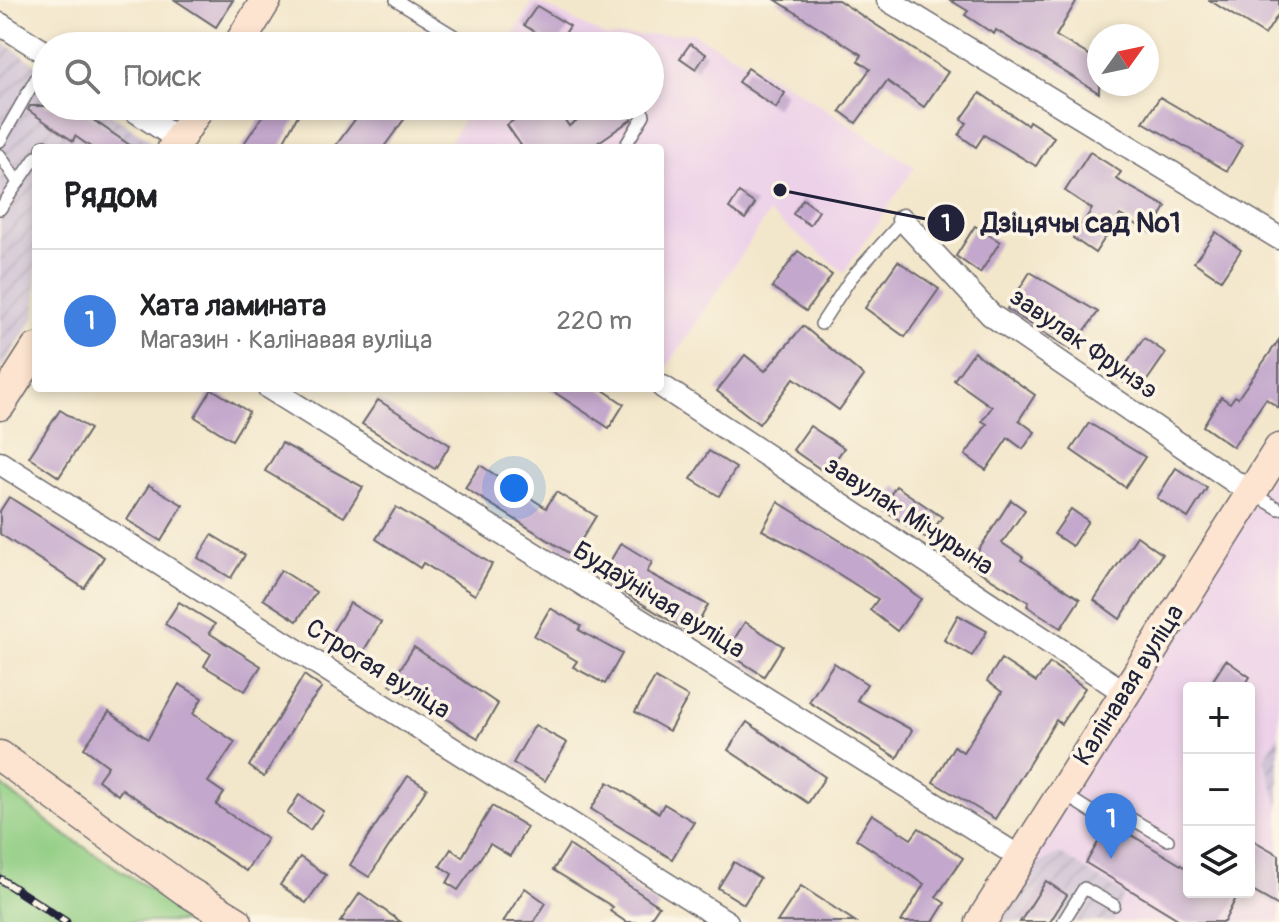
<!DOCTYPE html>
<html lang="ru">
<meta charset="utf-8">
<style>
body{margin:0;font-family:Pangolin,sans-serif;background:#f6f6f6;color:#202124}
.controls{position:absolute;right:24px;bottom:24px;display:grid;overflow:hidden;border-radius:8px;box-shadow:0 4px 12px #0003}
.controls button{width:72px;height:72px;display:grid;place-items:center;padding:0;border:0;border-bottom:2px solid #e0e0e0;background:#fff;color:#202124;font:40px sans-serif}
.compass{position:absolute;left:1087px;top:24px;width:72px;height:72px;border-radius:50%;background:#fff;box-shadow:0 4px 12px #0003;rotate:57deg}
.you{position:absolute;left:514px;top:488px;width:28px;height:28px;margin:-20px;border:6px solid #fff;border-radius:50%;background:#1a73e8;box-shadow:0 0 0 12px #1a73e833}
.badge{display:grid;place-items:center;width:52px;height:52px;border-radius:50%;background:#1f6fb2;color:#fff;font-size:26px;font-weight:700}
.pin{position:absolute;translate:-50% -66px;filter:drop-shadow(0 2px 4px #0008)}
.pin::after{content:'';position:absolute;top:42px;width:28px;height:24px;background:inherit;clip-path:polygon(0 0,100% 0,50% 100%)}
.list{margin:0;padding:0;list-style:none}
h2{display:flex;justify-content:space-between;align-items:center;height:104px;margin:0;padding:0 32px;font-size:34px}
h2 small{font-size:26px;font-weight:400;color:#757577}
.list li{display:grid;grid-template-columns:52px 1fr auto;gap:24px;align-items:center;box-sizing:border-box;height:144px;padding:0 32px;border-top:2px solid #e0e0e0}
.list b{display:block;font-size:30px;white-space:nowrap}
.list p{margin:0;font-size:26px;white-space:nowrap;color:#757577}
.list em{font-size:26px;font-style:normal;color:#757577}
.icon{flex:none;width:44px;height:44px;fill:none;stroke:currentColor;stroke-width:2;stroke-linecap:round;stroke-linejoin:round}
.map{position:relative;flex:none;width:1279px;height:922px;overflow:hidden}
.search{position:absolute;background:#fff;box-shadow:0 4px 12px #0003;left:32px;top:32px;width:632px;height:88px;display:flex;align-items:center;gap:20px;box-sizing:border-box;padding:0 28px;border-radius:44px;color:#757577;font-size:30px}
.panel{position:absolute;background:#fff;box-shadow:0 4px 12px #0003;left:32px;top:144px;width:632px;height:248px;border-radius:8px}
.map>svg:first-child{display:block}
.built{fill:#edd1e9;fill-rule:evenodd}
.industrial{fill:url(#industrial-furrows)}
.green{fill:#90cd83;stroke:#59785f;stroke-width:2}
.building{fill:#c3a7cc}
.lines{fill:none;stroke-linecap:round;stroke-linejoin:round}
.lane-casing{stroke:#6b676d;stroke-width:14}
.street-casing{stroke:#6b676d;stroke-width:25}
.secondary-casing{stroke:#6b676d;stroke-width:33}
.lane{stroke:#fff;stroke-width:11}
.street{stroke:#fff;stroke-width:22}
.secondary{stroke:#fde4d0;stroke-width:30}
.rail-casing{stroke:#22223b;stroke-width:9}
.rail{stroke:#fcf5e5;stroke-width:6;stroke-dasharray:18;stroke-linecap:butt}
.labels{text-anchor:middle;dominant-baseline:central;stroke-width:7;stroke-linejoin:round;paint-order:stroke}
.street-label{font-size:26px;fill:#22223b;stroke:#fcf5e5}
.leader{fill:none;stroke:#22223b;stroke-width:3}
.callout-dot{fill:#22223b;stroke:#fcf5e5;stroke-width:3}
.mark-label{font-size:24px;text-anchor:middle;font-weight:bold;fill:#fff}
.callout-label{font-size:28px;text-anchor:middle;font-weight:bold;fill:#22223b;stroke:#fcf5e5;stroke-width:7;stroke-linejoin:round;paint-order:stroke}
</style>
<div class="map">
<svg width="1279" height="922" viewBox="0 0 1279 922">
<defs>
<pattern id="industrial-furrows" width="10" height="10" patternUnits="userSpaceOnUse" patternTransform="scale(2)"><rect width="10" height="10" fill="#ccbfd4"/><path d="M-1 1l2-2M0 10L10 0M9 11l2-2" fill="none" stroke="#afa4b7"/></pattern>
</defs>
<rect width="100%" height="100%" fill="#fcf5e5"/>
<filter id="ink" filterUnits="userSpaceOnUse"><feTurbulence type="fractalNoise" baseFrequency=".0125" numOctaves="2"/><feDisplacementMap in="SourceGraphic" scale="16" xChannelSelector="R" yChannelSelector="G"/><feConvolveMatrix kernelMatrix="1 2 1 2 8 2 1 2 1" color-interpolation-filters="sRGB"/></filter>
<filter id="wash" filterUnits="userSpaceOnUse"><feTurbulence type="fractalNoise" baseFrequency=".006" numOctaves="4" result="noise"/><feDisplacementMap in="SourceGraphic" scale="32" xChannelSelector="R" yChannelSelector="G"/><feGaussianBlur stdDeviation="1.8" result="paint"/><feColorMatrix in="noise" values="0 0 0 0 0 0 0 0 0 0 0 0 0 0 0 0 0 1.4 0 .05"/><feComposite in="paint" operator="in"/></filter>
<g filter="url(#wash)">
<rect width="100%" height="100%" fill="#f3e7cb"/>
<!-- built -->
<g class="built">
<polygon points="533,0 607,37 692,33 797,90 915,167 844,272 769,213 660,378 660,148 446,148 472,106 650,106 650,46 507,46"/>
<polygon points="433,15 484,46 448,46 423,31"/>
<path d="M1279 464V922H990ZM1189 688H1249V892H1189Z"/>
</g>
<!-- industrial -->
<g class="industrial">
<polygon points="0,40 46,71 46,106 99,106 150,140 145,148 36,148 36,315 0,370"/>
<polygon points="1279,734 1279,809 1264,759"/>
<polygon points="1059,853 1124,894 1113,922 1000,922 1031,868"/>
</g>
<!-- green -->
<polygon class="green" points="0,784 61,832 201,922 0,922"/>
<g id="blocks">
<!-- building -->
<g class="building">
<polygon points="175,0 233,0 216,27"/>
<polygon points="776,0 838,0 948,72 924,107 887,81 856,123 840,111 870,69 858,61 862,55"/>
<polygon points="950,0 1077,0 1056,36 1099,61 1099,93 996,30 994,34 965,15 968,11"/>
<polygon points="1209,0 1279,0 1279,13 1265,35"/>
<polygon points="537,6 570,26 557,46 524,25"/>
<polygon points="690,44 706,54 696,69 680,58"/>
<polygon points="748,68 785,93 776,108 738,82"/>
<polygon points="980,93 1027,125 1029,121 1054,137 1036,166 984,135 976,147 959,135 967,123 961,120"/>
<polygon points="1160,97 1242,145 1227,171 1143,122"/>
<polygon points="30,106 73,106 134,148 92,148 75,136 73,141 28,110"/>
<polygon points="269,106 303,106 280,148 241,148"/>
<polygon points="365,106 414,106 383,148 334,148"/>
<polygon points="533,106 555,106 569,126 597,106 623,106 632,119 590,148 523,148 507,125"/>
<polygon points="1090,152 1121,172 1116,179 1166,207 1151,233 1120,215 1095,253 1073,238 1092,209 1065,191"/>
<polygon points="739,193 755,204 745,219 729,208"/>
<polygon points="803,199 819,211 810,225 793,214"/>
<polygon points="975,226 1000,242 980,273 956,256"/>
<polygon points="1216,232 1241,250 1221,280 1194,262"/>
<polygon points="798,251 832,275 806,311 772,287"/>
<polygon points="898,261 939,289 905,337 865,308"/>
<polygon points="1030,272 1098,312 1071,350 1007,309"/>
<polygon points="803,326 864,376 839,410 794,378 759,424 717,391 745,355 765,371"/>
<polygon points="1144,338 1166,353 1139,392 1117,378"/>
<polygon points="1279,340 1279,408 1266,399 1233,447 1203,426 1221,397 1230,403 1235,396 1238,398"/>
<polygon points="974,352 1035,395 1019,420 1035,432 1023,449 1008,438 986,470 965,455 987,424 982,421 992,407 954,380"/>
<polygon points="548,388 600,388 624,404 609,428"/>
<polygon points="212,389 249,412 232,440 195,417"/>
<polygon points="378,400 450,445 435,469 362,424"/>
<polygon points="60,410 90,429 59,477 29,457"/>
<polygon points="1089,423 1145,457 1125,487 1071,450"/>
<polygon points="810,426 844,448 826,473 793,450"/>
<polygon points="282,443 363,487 344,517 265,471"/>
<polygon points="709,451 736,468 719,496 691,479"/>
<polygon points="480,465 546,508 556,492 596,516 572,555 465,488"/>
<polygon points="1176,468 1207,488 1188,518 1157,498"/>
<polygon points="149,485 183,505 161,541 127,520"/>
<polygon points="896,486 942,517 927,539 882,508"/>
<polygon points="9,497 104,557 84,588 0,534 0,511"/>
<polygon points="1011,500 1025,510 1002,543 1023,557 1021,560 1080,599 1061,628 1027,606 1029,602 969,565"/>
<polygon points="778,502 871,560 921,599 897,631 870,610 878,599 807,554 762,530"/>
<polygon points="396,507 492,564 475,595 423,563 420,568 376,539"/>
<polygon points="1071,509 1088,521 1072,546 1054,534"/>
<polygon points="212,535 245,555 231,578 198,558"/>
<polygon points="1137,536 1162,554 1120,619 1094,600"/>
<polygon points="621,543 652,562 647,572 708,605 692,634 600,578"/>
<polygon points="281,570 316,592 297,621 263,599"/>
<polygon points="179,602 215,624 209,633 261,666 245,691 204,666 211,654 165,624"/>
<polygon points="350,603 381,622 355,665 324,645"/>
<polygon points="550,608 581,626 579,630 622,654 605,684 573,667 577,661 534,636"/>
<polygon points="958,615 987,631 972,656 944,640"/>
<polygon points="745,622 783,646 764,676 726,652"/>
<polygon points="414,647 498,704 478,738 390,685"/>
<polygon points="1001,659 1036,682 1050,663 1085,688 1061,724 1056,720 995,819 933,782 954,746 963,752 1002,692 987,681"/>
<polygon points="1226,660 1250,677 1243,688 1208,688"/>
<polygon points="834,663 867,684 857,700 912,730 897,758 809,702"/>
<polygon points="304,675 322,688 301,714 264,777 249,766"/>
<polygon points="655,678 688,697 669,731 635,712"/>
<polygon points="179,684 202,698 193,714 235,742 208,782 224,793 216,805 267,839 246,871 122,789 118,795 98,780 108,766 84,748 109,712 148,739"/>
<polygon points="747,722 825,777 808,803 728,750"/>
<polygon points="535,725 567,743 545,781 513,763"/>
<polygon points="408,776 427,788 369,877 350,865"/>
<polygon points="608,782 659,813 664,804 694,822 672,859 591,809"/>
<polygon points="299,795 323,811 310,830 287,814"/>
<polygon points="492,806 527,827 510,856 490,844 458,890 447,883 452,874 440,866 451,849 462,857"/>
<polygon points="872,814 911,839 919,828 963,858 936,897 945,903 933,922 901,922 924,884 856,839"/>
<polygon points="1110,822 1189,870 1189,892 1239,892 1224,922 1183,922 1086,863"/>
<polygon points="1249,838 1279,855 1279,906 1249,889"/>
<polygon points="569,845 659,906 648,922 626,922 610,911 613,907 553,870"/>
<polygon points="300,857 326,875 306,903 280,885"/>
<polygon points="734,862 760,878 744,904 718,888"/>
<polygon points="1046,881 1067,895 1050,922 1020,922"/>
<polygon points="801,886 856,922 777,922"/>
<polygon points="525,888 546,903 534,922 503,922"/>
<polygon points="360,893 401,922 340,922"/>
</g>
</g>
</g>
<g filter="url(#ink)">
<use href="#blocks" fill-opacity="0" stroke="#6b676d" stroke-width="2"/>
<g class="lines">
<!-- lane casing -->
<g class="lane-casing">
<g id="lane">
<polyline points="396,0 471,46"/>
<polyline points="0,141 46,61"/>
<polyline points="42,148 45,145"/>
<polyline points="624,148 644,115 639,106"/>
<polyline points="0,155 18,183"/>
<polyline points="0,209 36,157"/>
<polyline points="821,324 851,278 903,220"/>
<polyline points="1252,493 1279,509"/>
<polyline points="1062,793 1098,816 1113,808 1168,840"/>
<polyline points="1063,922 1084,888 1114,905"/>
</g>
</g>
<!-- street casing -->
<g class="street-casing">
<g id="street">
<polyline points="888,0 1279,238"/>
<polyline points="0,24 46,53"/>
<polyline points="128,106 179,140"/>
<polyline points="903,220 991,315 1251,493"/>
<polyline points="663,387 1124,692"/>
<polyline points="269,388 1021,858"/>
<polyline points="0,463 727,922"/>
</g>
</g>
<!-- secondary casing -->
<g class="secondary-casing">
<g id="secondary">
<polyline points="238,46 266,0"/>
<polyline points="173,148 200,106"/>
<polyline points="0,405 36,349"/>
<polyline points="0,756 185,890 237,922"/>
<polyline points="981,922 1279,449"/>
</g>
</g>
<!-- lane -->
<use href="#lane" class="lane"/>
<!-- street -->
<use href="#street" class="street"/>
<!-- secondary -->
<use href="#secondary" class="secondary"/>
<!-- rail casing -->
<g class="rail-casing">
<polyline id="rail" points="0,879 66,922"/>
</g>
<!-- rail -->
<use href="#rail" class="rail"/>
</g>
</g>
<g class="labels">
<!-- street labels -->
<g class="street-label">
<text transform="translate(1084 344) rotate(35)">завулак Фрунзэ</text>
<text transform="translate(909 516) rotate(33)">завулак Мічурына</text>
<text transform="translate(659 600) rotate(32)">Будаўнічая вуліца</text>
<text transform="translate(378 669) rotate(32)">Строгая вуліца</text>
<text transform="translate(1129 685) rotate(-58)">Калінавая вуліца</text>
</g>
</g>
<!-- callouts -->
<path class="leader" d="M780 190L946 223"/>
<g class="callout-dot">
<circle cx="780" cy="190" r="8"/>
<circle cx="946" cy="223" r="20"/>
</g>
<g class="mark-label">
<text x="946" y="231">1</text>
</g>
<g class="callout-label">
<text x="1081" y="232">Дзіцячы сад №1</text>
</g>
</svg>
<div class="controls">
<button>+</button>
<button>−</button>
<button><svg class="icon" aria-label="layers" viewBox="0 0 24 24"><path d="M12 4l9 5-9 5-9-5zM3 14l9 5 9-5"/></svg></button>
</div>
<svg class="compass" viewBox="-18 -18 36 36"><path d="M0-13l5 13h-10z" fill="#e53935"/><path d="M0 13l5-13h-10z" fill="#757577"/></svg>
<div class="you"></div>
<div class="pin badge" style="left:1111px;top:859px;background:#3f7fe0">1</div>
<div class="search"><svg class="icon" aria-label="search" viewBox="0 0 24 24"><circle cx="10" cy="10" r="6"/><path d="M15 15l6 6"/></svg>Поиск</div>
<section class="panel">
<h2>Рядом<small></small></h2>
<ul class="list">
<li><span class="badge" style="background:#3f7fe0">1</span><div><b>Хата ламината</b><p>Магазин · Калінавая вуліца</p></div><em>220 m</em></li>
</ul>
</section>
</div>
